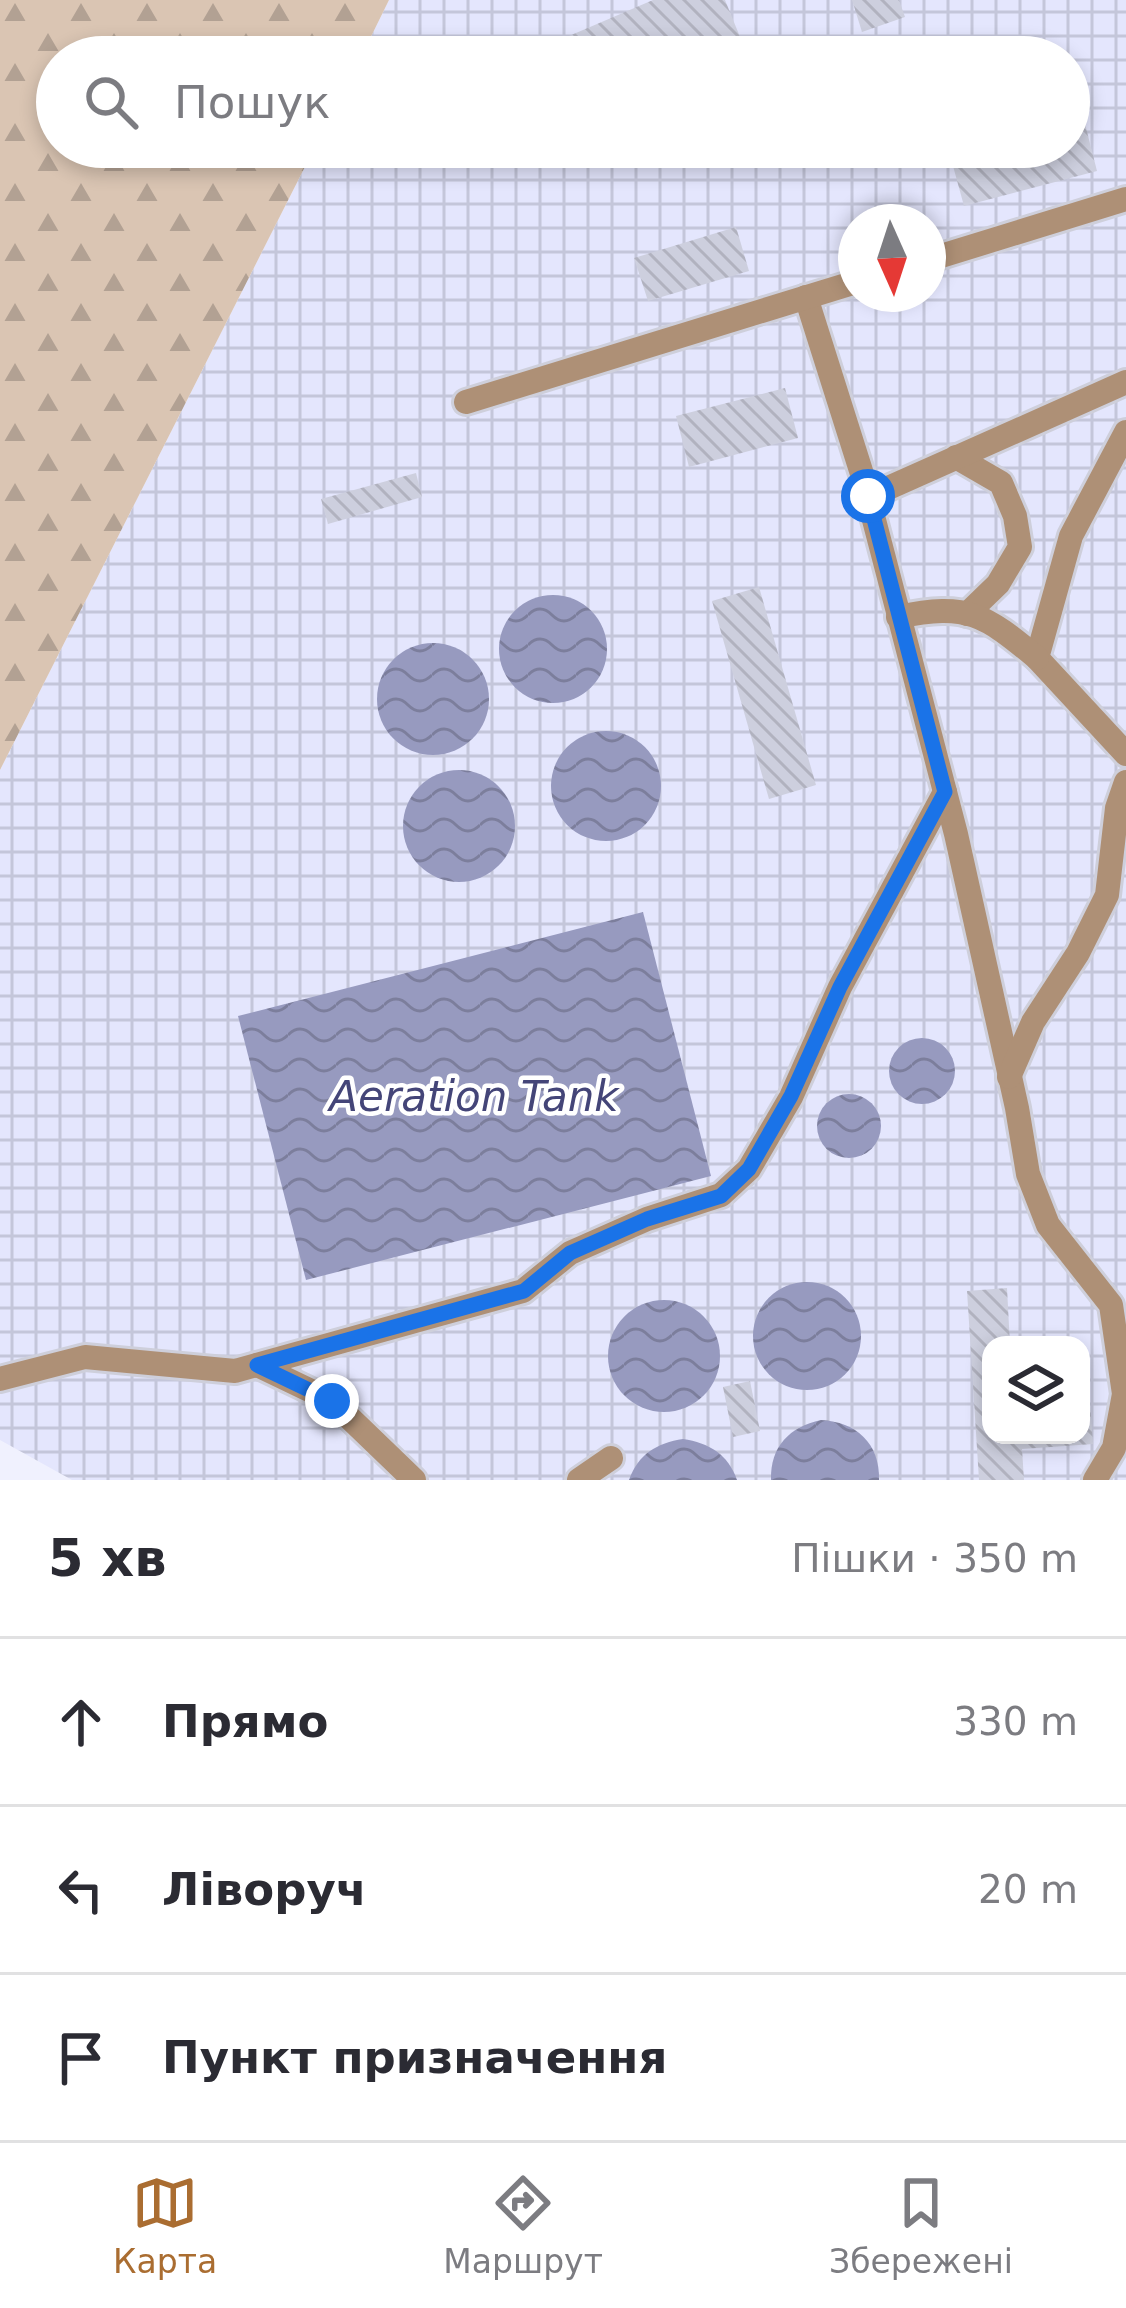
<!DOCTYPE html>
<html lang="uk">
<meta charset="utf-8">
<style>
body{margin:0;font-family:"DejaVu Sans",sans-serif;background:#f7f7f7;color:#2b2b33}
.controls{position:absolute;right:36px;bottom:36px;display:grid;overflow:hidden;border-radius:24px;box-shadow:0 6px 18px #0003}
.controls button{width:108px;height:108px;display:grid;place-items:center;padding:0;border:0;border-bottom:3px solid #e1e1e2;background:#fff;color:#2b2b33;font:60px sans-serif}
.compass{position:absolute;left:838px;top:204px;width:108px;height:108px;border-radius:50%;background:#fff;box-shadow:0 6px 18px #0003;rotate:177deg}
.stop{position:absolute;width:36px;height:36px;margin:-27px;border:9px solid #1a73e8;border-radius:50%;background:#fff}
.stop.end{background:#1a73e8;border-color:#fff;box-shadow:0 3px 12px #0008}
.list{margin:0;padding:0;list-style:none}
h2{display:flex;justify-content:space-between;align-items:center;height:156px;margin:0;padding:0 48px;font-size:51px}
h2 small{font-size:39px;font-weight:400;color:#7c7c81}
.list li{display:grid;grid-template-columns:78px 1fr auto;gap:36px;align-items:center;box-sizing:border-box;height:168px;padding:0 48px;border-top:3px solid #e1e1e2}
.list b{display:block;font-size:45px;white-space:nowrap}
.list em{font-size:39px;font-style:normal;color:#7c7c81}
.icon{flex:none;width:66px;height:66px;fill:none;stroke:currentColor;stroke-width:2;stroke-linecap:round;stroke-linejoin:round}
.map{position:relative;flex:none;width:1126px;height:1480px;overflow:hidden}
.search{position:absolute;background:#fff;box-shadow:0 6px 18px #0003;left:36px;right:36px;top:36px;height:132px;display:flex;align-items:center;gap:30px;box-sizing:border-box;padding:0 42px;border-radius:66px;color:#7c7c81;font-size:45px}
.sheet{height:660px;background:#fff}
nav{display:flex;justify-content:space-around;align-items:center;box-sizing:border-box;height:168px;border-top:3px solid #e1e1e2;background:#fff;font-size:33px;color:#7c7c81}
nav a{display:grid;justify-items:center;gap:6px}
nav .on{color:#aa6d31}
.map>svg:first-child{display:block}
.industrial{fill:url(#industrial-grid);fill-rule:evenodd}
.forest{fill:url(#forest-firs)}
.water{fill:url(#water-waves)}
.building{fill:url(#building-back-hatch)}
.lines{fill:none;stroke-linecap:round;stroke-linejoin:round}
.street-casing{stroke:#cecfdb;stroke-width:30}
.street{stroke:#ae9076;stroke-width:24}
.route{stroke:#1a73e8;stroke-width:15}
.labels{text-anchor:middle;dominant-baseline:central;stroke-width:9;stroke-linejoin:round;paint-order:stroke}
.water-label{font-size:42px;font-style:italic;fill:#444578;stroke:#fff}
</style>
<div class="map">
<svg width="1126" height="1480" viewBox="0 0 1126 1480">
<defs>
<pattern id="industrial-grid" width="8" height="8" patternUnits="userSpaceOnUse" patternTransform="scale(3)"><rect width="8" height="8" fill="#e4e6fd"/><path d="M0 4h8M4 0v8" fill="none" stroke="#c4c6da"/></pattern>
<pattern id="forest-firs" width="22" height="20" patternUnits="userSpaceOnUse" patternTransform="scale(3)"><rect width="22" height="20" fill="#dac5b3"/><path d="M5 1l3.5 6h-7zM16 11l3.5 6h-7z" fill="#b2a193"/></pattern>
<pattern id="water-waves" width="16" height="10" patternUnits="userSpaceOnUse" patternTransform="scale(3)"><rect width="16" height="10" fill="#979abf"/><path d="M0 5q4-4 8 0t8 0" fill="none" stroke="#7c7e9c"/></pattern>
<pattern id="building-back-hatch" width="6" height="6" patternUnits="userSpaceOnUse" patternTransform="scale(3)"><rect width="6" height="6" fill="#cdcfde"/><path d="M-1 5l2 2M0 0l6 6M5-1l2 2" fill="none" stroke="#b1b2bf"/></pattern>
</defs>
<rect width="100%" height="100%" fill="#f0f1fe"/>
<!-- industrial -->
<path class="industrial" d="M389 0H1126V1480H72L0 1440V770L315 147H1069V57H361ZM856 222H928V294H856ZM991 1345H1081V1435H991Z"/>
<!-- forest -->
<polygon class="forest" points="0,0 389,0 361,57 57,57 57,147 315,147 0,770"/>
<!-- water -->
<g class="water">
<circle cx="553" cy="649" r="54"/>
<circle cx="433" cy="699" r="56"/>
<circle cx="606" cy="786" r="55"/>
<circle cx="459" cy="826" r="56"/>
<polygon points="643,912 711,1176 306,1280 238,1016"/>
<circle cx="922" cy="1071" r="33"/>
<circle cx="849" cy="1126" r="32"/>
<circle cx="807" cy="1336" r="54"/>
<circle cx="664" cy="1356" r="56"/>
<path d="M821 1420C856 1422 880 1443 879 1480H771C770 1447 789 1427 821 1420Z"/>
<path d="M683 1439C709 1443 728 1454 737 1480H629C638 1454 657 1443 683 1439Z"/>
</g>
<!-- building -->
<g class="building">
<polygon points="653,0 725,0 740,37 689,57 520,57"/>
<polygon points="852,0 899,0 905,17 862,32"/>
<polygon points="1084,120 1097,171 964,206 950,155 981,147 1069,147 1069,124"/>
<polygon points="736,227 749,271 648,301 634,258"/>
<polygon points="785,388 798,438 689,467 676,416"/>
<polygon points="416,473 422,497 328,524 321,499"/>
<polygon points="759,587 816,785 769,799 712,601"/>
<polygon points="1007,1288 1010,1345 991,1345 991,1435 1081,1435 1081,1404 1090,1403 1093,1444 1022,1449 1024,1480 979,1480 967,1291"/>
<polygon points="750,1381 760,1431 733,1437 723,1387"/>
</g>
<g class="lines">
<!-- street casing -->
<g class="street-casing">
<g id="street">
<polyline points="928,260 1126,199"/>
<polyline points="806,297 862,474 956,834 1017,1108 1028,1174 1048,1225 1111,1305 1124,1394 1114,1448 1095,1480"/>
<polyline points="466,402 856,282"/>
<polyline points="1126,432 1071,536 1037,658 1126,754"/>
<polyline points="956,457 1001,483 1015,516 1020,547 998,584 967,614"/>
<polyline points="868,497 1126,382"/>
<path d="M898 617C968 602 985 615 1037 658"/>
<polyline points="1009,1077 1033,1022 1078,953 1107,895 1117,808 1126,782"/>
<polyline points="257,1365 332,1401 414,1480"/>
<polyline points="0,1379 85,1357 235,1371 523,1291 570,1253 647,1219 721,1195 749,1169 791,1097 840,987 945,792"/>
<polyline points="579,1480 611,1458"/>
</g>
</g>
<!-- street -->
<use href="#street" class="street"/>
</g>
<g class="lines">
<!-- route -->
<polyline class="route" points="332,1401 257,1365 524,1291 570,1253 647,1219 721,1196 749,1169 791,1096 840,987 945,792 868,496"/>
</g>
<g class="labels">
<!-- water labels -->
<g class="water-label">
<text x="474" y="1096">Aeration Tank</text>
</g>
</g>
</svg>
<div class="controls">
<button><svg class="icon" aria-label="layers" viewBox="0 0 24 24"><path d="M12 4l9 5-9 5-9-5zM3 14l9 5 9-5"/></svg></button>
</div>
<svg class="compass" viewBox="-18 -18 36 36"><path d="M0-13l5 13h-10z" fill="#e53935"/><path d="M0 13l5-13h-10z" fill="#7c7c81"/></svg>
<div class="stop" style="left:868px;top:496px"></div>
<div class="stop end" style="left:332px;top:1401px"></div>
<div class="search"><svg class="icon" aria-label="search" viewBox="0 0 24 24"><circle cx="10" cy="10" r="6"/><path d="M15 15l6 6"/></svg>Пошук</div>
</div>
<section class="sheet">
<h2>5 хв<small>Пішки · 350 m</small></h2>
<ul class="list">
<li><svg class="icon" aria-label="ahead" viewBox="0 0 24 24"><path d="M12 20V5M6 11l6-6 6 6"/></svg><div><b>Прямо</b></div><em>330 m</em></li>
<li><svg class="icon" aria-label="left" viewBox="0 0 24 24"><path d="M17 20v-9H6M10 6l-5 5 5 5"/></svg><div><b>Ліворуч</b></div><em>20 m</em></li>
<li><svg class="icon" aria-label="arrive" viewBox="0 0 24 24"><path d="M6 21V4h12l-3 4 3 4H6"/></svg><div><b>Пункт призначення</b></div></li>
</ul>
</section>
<nav>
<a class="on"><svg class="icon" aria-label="map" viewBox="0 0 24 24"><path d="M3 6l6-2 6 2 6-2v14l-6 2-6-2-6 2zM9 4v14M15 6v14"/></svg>Карта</a>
<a><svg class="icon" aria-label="directions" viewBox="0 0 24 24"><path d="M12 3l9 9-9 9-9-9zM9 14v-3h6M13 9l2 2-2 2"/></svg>Маршрут</a>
<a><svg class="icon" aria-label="saved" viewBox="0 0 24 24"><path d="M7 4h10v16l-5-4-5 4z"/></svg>Збережені</a>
</nav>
